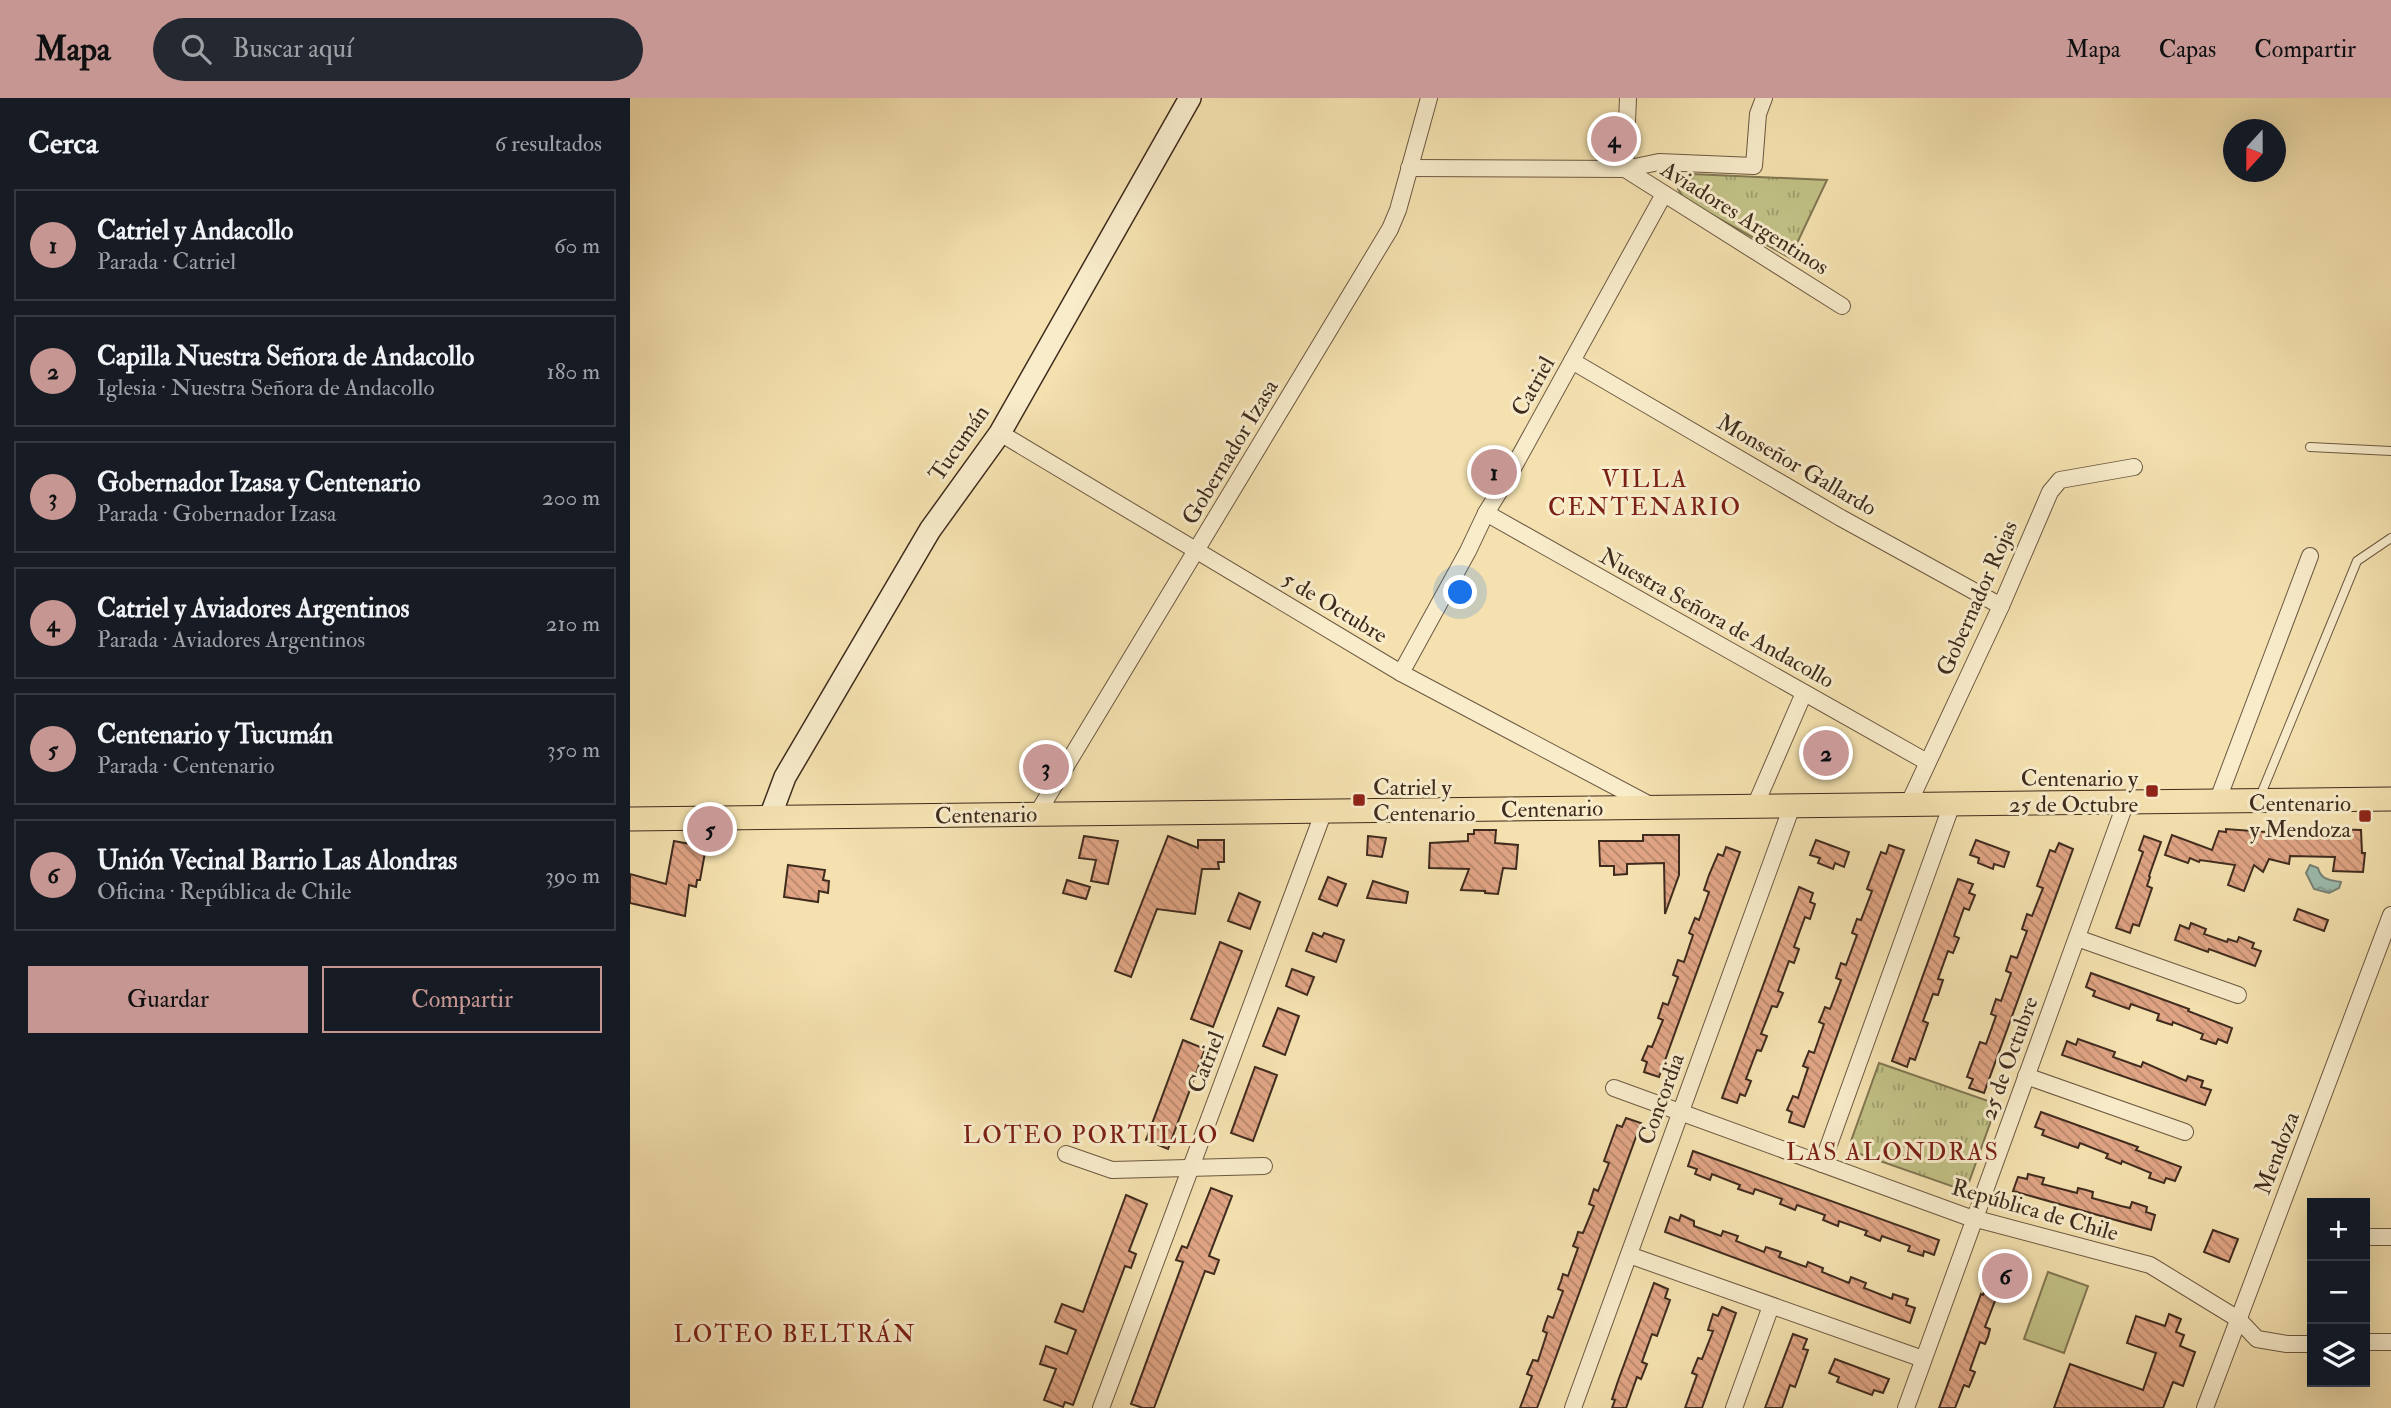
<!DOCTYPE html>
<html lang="es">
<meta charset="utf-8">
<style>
body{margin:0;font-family:"IM FELL Double Pica",serif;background:#242831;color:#f1f3f6}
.controls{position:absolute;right:21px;bottom:21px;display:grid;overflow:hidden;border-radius:0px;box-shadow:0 7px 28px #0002}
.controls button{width:63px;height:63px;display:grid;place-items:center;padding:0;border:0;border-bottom:2px solid #363941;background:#171b24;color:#f1f3f6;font:35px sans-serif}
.compass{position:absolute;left:1593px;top:21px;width:63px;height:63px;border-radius:50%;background:#171b24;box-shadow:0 7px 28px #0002;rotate:201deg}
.you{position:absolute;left:831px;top:495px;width:24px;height:24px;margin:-18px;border:5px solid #fff;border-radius:50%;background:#1a73e8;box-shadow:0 0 0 10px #1a73e833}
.badge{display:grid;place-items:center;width:46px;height:46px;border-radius:50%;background:#c59692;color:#111;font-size:23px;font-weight:700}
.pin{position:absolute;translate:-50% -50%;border:4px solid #fff;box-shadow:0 2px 7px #0006}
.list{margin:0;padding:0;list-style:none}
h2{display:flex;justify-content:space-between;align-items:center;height:91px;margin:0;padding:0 28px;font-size:30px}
h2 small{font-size:23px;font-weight:400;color:#9ea1a6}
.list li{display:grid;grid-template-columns:46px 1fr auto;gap:21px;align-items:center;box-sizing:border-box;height:112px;margin:0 14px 14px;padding:0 14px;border:2px solid #363941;border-radius:0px}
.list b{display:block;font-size:26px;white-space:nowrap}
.list p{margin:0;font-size:23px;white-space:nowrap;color:#9ea1a6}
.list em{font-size:23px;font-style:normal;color:#9ea1a6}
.actions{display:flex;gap:14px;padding:21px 28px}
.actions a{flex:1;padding:16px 0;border:2px solid #c59692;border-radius:0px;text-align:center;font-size:24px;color:#c59692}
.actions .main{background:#c59692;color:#111}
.icon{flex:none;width:38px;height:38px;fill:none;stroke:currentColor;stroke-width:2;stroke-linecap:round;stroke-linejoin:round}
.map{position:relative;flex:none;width:1761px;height:1310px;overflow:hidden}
header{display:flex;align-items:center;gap:42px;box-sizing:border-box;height:98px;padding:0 35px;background:#c59692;color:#111}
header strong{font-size:33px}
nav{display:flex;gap:38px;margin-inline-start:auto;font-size:24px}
.search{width:490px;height:63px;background:#242831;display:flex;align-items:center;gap:18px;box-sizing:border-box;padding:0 24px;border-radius:38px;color:#9ea1a6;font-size:26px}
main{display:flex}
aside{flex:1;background:#171b24}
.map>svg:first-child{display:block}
.park{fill:url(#park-tufts);stroke:#807652;stroke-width:2}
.pitch{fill:#c1c186;stroke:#807652;stroke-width:2}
.water{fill:url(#water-ripples);stroke:#778276;stroke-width:2}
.building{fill:url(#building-back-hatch);stroke:#3f2b1e;stroke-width:2}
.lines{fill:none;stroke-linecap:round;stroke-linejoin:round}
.service-casing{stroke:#6c5842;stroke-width:10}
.minor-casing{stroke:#6c5842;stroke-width:18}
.secondary-casing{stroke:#3f2b1e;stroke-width:24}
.primary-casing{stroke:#3f2b1e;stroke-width:25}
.service{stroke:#f8eccb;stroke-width:8}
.minor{stroke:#f8eccb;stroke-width:16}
.secondary{stroke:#f8eccb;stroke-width:21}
.primary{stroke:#f4e1af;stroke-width:23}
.poi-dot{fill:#8f2418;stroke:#f8eccb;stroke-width:2.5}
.labels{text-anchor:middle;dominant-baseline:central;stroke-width:6;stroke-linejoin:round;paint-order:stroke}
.street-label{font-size:23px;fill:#3f2b1e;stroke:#f8eccb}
.poi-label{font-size:23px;fill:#3f2b1e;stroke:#f8eccb;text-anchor:end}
.neighbourhood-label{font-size:24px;letter-spacing:2px;fill:#7a1f14;stroke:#f8eccb}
</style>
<header>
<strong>Mapa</strong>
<div class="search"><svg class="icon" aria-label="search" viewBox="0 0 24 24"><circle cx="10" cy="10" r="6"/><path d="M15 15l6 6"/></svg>Buscar aquí</div>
<nav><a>Mapa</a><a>Capas</a><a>Compartir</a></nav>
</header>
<main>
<aside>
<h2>Cerca<small>6 resultados</small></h2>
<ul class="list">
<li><span class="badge">1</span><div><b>Catriel y Andacollo</b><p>Parada · Catriel</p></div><em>60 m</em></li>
<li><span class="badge">2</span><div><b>Capilla Nuestra Señora de Andacollo</b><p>Iglesia · Nuestra Señora de Andacollo</p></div><em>180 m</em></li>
<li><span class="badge">3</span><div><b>Gobernador Izasa y Centenario</b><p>Parada · Gobernador Izasa</p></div><em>200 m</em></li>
<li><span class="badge">4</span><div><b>Catriel y Aviadores Argentinos</b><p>Parada · Aviadores Argentinos</p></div><em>210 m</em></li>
<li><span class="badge">5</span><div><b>Centenario y Tucumán</b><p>Parada · Centenario</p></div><em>350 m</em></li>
<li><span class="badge">6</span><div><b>Unión Vecinal Barrio Las Alondras</b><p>Oficina · República de Chile</p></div><em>390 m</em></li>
</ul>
<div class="actions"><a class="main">Guardar</a><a>Compartir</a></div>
</aside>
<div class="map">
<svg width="1761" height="1310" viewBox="0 0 1761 1310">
<defs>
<pattern id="park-tufts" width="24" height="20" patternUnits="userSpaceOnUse" patternTransform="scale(1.75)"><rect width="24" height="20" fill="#c1c186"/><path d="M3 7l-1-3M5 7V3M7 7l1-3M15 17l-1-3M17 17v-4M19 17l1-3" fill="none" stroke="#9e9d6d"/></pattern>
<pattern id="water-ripples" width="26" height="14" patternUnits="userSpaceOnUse" patternTransform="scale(1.75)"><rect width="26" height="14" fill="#9cbcb0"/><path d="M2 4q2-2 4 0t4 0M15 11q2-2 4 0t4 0" fill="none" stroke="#81998f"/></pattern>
<pattern id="building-back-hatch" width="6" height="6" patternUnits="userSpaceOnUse" patternTransform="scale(1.75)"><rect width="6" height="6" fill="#e1a585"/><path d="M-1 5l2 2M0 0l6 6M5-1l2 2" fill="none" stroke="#b8876c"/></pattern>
</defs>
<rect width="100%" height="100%" fill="#f4e1af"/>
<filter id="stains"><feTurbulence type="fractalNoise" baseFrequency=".00286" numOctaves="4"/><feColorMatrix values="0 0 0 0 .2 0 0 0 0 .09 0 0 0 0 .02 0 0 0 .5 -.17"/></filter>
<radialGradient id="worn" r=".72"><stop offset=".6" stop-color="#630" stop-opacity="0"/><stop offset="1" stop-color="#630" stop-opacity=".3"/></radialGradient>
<!-- park -->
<g class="park">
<path d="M1062 76 1197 82 1160 160 1055 102 1048 91C1049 82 1053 79 1062 76Z"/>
<polygon points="1249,965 1367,1006 1339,1084 1327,1090 1227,1055 1221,1043"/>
</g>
<!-- pitch -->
<polygon class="pitch" points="1418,1174 1458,1188 1434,1255 1394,1241"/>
<!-- water -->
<path class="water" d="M1680 767 1688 770C1691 782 1700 782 1711 784L1709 790 1699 795 1684 791 1676 775Z"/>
<!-- building -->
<g class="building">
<polygon points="1637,730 1697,734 1697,731 1731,732 1732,755 1735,755 1733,774 1703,773 1705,759 1660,758 1659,766 1639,761 1633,774 1624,767 1614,793 1598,787 1605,767 1570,762 1569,764 1560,760 1558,765 1535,757 1542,737 1582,752 1589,733 1596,734 1596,731 1636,734"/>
<polygon points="844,732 866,732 865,745 888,747 886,771 873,770 868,796 855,795 855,793 831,792 839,771 799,770 800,745 838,743 838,736 844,736"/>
<polygon points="1013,737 1049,737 1049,777 1035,816 1034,765 997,766 997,776 984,777 984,768 970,768 969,743 1013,743"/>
<polygon points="454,738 488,743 478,786 461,783 466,762 449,760"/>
<polygon points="538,738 568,750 568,742 594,742 594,764 588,764 589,771 572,771 565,816 527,811 501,879 485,873"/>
<polygon points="738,738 756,740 752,759 737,757"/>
<polygon points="1514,738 1531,744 1519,778 1520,779 1517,788 1522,790 1509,828 1503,826 1500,835 1486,830 1513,754 1509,752"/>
<polygon points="1186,742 1219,754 1214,769 1205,765 1203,771 1188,765 1190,760 1180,757"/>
<polygon points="1346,742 1379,754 1374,769 1364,766 1363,771 1348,765 1349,760 1340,757"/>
<polygon points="44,743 76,749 70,782 67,782 66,789 59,787 55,818 0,805 0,776 36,786"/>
<polygon points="1429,745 1443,751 1354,995 1339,990 1343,981 1337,979 1350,944 1356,946 1366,918 1361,916 1366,901 1371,903 1381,875 1376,873 1381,858 1387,860 1397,833 1392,831 1397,816 1402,818 1413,790 1407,788 1420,752 1425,754"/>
<polygon points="1259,747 1274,752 1174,1029 1159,1024 1162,1014 1157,1012 1163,998 1168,1000 1178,970 1173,968 1179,953 1184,955 1194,926 1189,924 1192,917 1195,909 1200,911 1211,882 1206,880 1211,865 1216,867 1227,837 1222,835 1227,821 1231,822 1242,793 1237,791 1251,754 1256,756"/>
<polygon points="1096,749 1110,754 1029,979 1014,974 1017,964 1012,962 1018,948 1022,949 1033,922 1028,920 1033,905 1038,907 1048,879 1043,877 1048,862 1054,864 1063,837 1059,835 1065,820 1069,822 1079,794 1074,792 1079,777 1088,756 1093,758"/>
<polygon points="158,767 195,772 193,782 199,783 198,795 189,793 188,804 154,799"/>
<polygon points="698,779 716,786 707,808 689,801"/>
<polygon points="1328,781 1343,786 1339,795 1345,797 1339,812 1334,810 1324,838 1329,840 1323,855 1318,853 1308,881 1313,882 1308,897 1303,896 1293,923 1298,925 1285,962 1280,960 1277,969 1262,963"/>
<polygon points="437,782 460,789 456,801 433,795"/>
<polygon points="743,783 778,794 776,805 737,800"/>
<polygon points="1169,789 1183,795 1180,804 1185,806 1180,821 1175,819 1164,849 1169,851 1164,865 1159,863 1148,893 1153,895 1147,909 1142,908 1131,936 1137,938 1131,953 1127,952 1116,981 1121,983 1115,998 1110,996 1107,1005 1092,1000"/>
<polygon points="609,795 630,804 620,831 598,823"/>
<polygon points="1668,811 1698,822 1694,833 1664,822"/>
<polygon points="1561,825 1576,831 1574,836 1597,844 1598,841 1607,844 1609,839 1624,845 1622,850 1631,853 1625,868 1579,851 1578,854 1545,842 1550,827 1559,831"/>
<polygon points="683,835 692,839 694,835 714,842 706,864 676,853"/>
<polygon points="590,844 612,853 583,929 561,921"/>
<polygon points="662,871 684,879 677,897 656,888"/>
<polygon points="1461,875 1559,911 1558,913 1602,930 1597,945 1588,941 1586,946 1571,941 1573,936 1543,924 1542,927 1527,922 1529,916 1501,906 1499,911 1463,898 1465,893 1456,889"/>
<polygon points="648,910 669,918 655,957 633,948"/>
<polygon points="1448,941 1485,954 1483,959 1511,969 1513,964 1556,983 1558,978 1573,983 1571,989 1581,992 1575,1007 1432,957 1437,943 1446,947"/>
<polygon points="553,942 575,951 538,1051 516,1042"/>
<polygon points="625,969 647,977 623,1043 601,1035"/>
<polygon points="1411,1014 1508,1049 1506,1052 1551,1069 1545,1083 1536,1080 1534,1085 1519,1080 1521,1075 1492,1063 1491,1066 1476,1060 1478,1056 1450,1045 1448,1050 1412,1037 1414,1032 1405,1029"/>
<polygon points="996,1020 1011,1025 919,1278 907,1310 890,1310 902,1278 897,1276 903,1262 908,1263 917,1235 913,1233 915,1226 918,1218 923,1220 933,1193 928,1191 931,1183 933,1176 938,1178 948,1150 943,1148 946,1141 948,1134 953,1135 964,1108 959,1106 964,1091 968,1093 979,1065 974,1063 987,1027 992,1029"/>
<polygon points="1063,1053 1309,1142 1304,1157 1294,1153 1293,1158 1278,1153 1280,1148 1252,1138 1250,1143 1243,1140 1235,1137 1237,1133 1209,1123 1208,1128 1193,1122 1195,1117 1167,1107 1165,1112 1158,1109 1150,1106 1152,1101 1125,1091 1123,1096 1108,1091 1110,1087 1082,1076 1080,1082 1065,1076 1067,1071 1058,1068"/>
<polygon points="1398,1076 1414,1080 1412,1086 1447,1095 1448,1090 1456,1092 1463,1094 1462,1100 1491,1108 1500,1110 1502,1104 1517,1109 1516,1114 1525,1117 1521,1132 1383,1093 1388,1079 1397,1081"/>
<polygon points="581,1090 602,1098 579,1158 589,1162 584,1176 575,1173 524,1310 513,1310 501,1306 553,1164 546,1162 552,1148 557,1150"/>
<polygon points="496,1097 517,1106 499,1153 506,1156 501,1170 495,1168 443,1307 435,1304 433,1309 414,1302 426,1271 410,1266 416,1248 437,1256 446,1232 425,1224 432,1206 453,1214"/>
<polygon points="1051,1117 1064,1123 1064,1128 1091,1138 1093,1133 1108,1138 1106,1143 1134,1154 1136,1149 1151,1154 1149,1159 1176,1169 1178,1164 1193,1170 1192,1174 1219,1185 1221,1179 1236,1185 1234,1190 1262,1201 1263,1196 1278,1201 1276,1207 1285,1210 1280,1225 1035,1134 1040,1119 1049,1123"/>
<polygon points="1583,1132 1608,1141 1599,1164 1574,1154"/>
<polygon points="1024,1185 1038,1191 1035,1200 1040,1202 1027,1238 1022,1236 1012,1264 1017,1266 1011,1281 1007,1279 996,1310 982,1310 985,1302 982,1301 988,1283"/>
<polygon points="1356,1190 1368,1195 1355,1229 1360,1231 1358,1239 1355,1246 1350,1244 1340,1272 1345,1274 1339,1289 1334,1287 1325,1310 1309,1310 1351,1196 1353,1197"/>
<polygon points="1092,1209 1106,1215 1072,1310 1055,1310 1067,1277 1062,1275 1068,1260 1072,1261 1083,1233 1078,1232 1083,1216 1088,1218"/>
<polygon points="1539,1216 1551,1221 1546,1234 1554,1237 1550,1248 1565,1254 1553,1288 1543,1284 1533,1310 1424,1310 1440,1266 1513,1292 1526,1255 1497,1245 1506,1218 1535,1228"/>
<polygon points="1163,1236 1177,1241 1173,1251 1178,1252 1168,1281 1165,1289 1160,1287 1152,1310 1135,1310"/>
<polygon points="1205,1261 1259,1281 1253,1295 1244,1292 1242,1297 1207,1284 1209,1279 1199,1275"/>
</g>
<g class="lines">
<!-- service casing -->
<g class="service-casing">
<g id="service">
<polyline points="1680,349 1761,353"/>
<polyline points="1629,701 1727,463 1761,440"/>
</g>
</g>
<!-- minor casing -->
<g class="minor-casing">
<g id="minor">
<polyline points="998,0 995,71 1212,208"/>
<polyline points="779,70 995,71 1029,64 1124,68 1128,16 1134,0"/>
<polyline points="942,263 1211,420 1371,508"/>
<polyline points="370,335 771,575 1022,708"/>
<polyline points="856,415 1297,664"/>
<polyline points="771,575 838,453 856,415 877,381 1034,96"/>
<polyline points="1587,704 1680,458"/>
<polyline points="1278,707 1371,508 1420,394 1430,382 1504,369"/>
<polyline points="1125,708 1174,595"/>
<polyline points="407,716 760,131 768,112 799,0"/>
<polyline points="1447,840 1608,897"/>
<polyline points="1396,978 1555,1034"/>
<polyline points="984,990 1335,1118 1520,1167 1608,1221 1627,1241 1657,1246 1682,1246"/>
<polyline points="436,1056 482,1072 634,1068"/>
<polyline points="1192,1066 1322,706"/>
<polyline points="1735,1139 1761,1139"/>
<polyline points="999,1157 1293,1261"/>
<polyline points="1735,1244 1761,1244"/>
<polyline points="471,1310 694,713"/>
<polyline points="943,1310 1162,708"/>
<polyline points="1104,1310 1141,1208"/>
<polyline points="1276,1310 1496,704"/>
<polyline points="1575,1310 1761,817"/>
</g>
</g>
<!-- secondary casing -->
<g class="secondary-casing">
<polyline id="secondary" points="140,719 155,679 300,432 370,335 560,0"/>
</g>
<!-- primary casing -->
<g class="primary-casing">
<polyline id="primary" points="0,721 1761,701"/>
</g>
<!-- service -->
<use href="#service" class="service"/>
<!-- minor -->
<use href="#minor" class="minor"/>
<!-- secondary -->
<use href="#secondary" class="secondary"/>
<!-- primary -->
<use href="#primary" class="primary"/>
</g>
<!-- markers -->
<g class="poi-dot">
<rect x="1515" y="686" width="14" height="14" rx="3.5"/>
<rect x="722" y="695" width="14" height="14" rx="3.5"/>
<rect x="1728" y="711" width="14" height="14" rx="3.5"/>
</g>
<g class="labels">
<!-- street labels -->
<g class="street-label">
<text transform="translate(1115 120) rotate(32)">Aviadores Argentinos</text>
<text transform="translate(903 288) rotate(-61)">Catriel</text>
<text transform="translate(329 345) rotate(-55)">Tucumán</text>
<text transform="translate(600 354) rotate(-59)">Gobernador Izasa</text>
<text transform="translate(1167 367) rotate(30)">Monseñor Gallardo</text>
<text transform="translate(1347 500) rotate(-66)">Gobernador Rojas</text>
<text transform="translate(705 509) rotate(31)">5 de Octubre</text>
<text transform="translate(1087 520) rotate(29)">Nuestra Señora de Andacollo</text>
<text transform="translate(922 711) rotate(-1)">Centenario</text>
<text transform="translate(356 717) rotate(-1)">Centenario</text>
<text transform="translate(1379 960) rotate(-70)">25 de Octubre</text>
<text transform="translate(576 964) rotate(-69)">Catriel</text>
<text transform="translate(1031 1001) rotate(-70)">Concordia</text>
<text transform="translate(1647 1055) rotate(-69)">Mendoza</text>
<text transform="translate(1405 1112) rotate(16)">República de Chile</text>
</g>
<!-- poi labels -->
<g class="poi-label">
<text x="1508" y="680">Centenario y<tspan x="1508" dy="26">25 de Octubre</tspan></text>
<text x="743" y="689" text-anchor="start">Catriel y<tspan x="743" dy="26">Centenario</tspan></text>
<text x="1721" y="705">Centenario<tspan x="1721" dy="26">y Mendoza</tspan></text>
</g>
<!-- neighbourhood labels -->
<g class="neighbourhood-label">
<text x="1015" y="381">VILLA<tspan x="1015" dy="28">CENTENARIO</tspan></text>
<text x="461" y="1037">LOTEO PORTILLO</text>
<text x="1263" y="1054">LAS ALONDRAS</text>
<text x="165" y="1236">LOTEO BELTRÁN</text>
</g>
</g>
<rect width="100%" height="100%" filter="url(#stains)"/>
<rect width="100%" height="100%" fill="url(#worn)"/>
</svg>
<div class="controls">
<button>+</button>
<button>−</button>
<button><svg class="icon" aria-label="layers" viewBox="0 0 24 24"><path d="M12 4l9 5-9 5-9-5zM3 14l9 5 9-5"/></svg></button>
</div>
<svg class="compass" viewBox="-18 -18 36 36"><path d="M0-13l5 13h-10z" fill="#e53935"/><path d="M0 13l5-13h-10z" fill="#9ea1a6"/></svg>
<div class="you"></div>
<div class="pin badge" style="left:864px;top:374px">1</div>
<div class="pin badge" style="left:1196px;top:655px">2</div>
<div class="pin badge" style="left:416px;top:669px">3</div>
<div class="pin badge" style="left:984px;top:41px">4</div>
<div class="pin badge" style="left:80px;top:731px">5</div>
<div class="pin badge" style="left:1375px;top:1178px">6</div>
</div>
</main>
